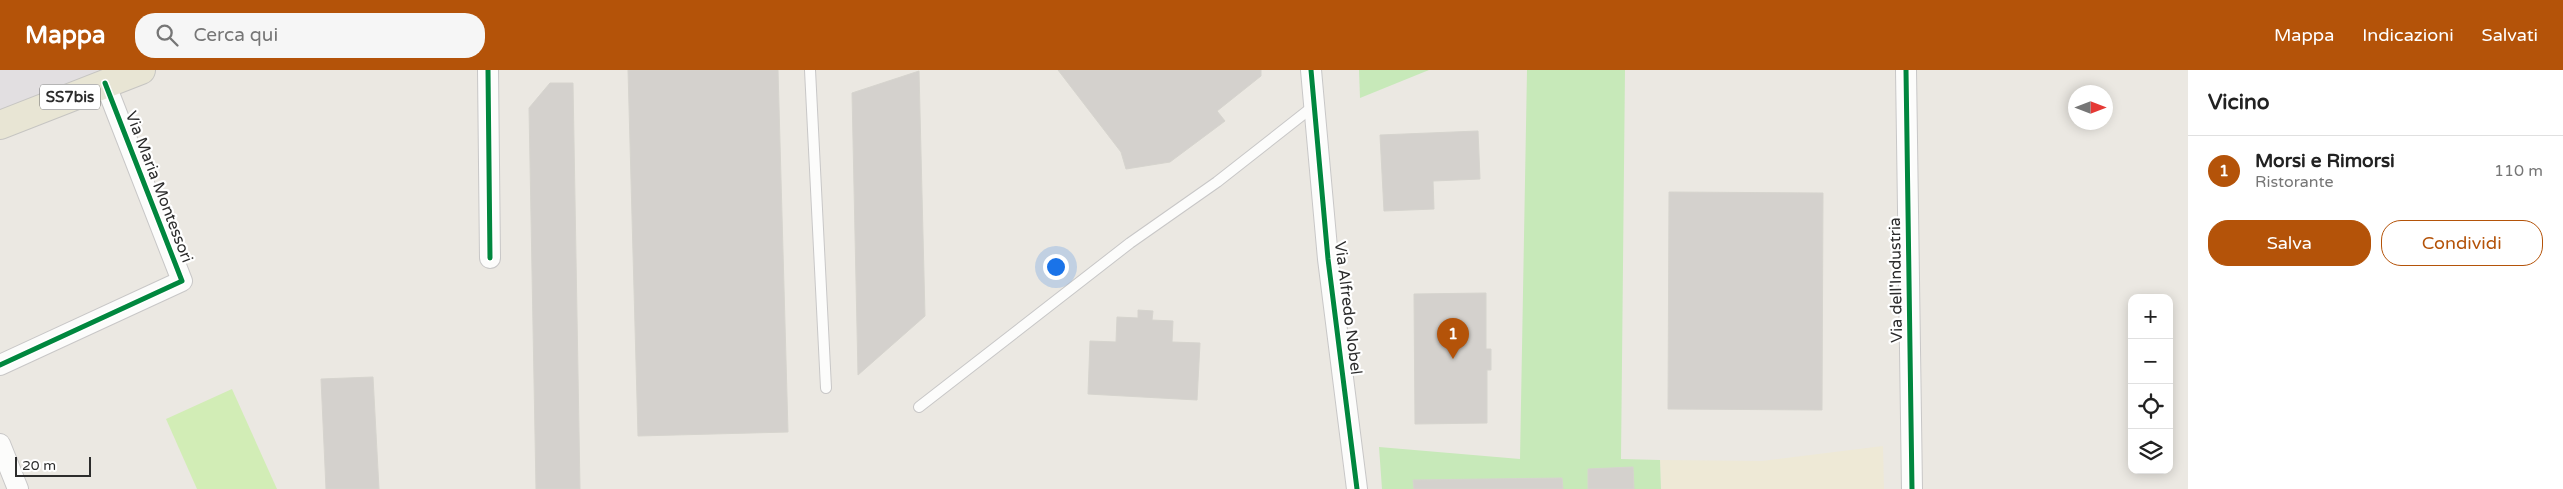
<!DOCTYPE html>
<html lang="it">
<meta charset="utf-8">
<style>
body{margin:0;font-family:"Varela Round",sans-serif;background:#f6f6f6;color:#222}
.controls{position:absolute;right:15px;bottom:15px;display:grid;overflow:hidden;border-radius:10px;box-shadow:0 2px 12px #0003}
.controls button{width:45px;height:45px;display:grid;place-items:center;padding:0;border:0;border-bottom:1px solid #e0e0e0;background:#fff;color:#222;font:25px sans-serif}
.compass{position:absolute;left:2068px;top:15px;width:45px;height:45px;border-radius:50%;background:#fff;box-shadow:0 2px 12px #0003;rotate:90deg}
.scale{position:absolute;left:15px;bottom:12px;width:76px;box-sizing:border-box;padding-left:5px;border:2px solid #2c2c2c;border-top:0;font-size:14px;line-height:18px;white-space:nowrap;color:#2c2c2c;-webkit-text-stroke:4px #fff;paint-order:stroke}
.you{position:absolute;left:1055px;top:196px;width:18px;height:18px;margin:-12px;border:4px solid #fff;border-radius:50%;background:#1a73e8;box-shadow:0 0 0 8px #1a73e833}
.badge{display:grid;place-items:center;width:32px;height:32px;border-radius:50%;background:#b45309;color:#fff;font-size:16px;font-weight:700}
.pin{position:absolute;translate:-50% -41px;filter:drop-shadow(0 1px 2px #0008)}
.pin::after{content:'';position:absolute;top:26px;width:18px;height:15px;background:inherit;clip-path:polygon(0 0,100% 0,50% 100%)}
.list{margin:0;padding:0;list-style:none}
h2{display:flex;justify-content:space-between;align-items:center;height:65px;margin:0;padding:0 20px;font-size:21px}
h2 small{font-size:16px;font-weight:400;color:#767676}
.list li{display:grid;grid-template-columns:32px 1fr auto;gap:15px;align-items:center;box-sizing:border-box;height:70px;padding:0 20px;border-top:1px solid #e0e0e0}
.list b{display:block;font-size:19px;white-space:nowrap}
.list p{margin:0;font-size:16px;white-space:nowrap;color:#767676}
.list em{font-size:16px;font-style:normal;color:#767676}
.actions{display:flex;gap:10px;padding:15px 20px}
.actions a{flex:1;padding:11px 0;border:1px solid #b45309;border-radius:20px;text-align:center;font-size:18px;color:#b45309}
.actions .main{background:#b45309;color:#fff}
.icon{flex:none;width:28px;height:28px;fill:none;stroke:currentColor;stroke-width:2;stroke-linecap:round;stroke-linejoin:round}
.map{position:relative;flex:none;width:2188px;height:419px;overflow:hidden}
header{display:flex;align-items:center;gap:30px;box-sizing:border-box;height:70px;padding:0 25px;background:#b45309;color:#fff}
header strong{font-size:24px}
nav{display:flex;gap:28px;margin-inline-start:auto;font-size:18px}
.search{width:350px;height:45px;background:#f6f6f6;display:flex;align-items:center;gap:12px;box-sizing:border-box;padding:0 18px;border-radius:20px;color:#767676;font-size:19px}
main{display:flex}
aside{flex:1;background:#fff}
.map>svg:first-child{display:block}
.industrial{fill:#e2dfe1}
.education{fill:#eee9d6}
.green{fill:#c7e9b9}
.pitch{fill:#d2edb6}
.building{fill:#d4d1cd;stroke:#d6d4ce}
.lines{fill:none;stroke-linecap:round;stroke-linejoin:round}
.lane-casing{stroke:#c8c7c7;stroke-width:12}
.street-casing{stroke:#c8c7c7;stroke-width:22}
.primary-casing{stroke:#c6c5c2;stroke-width:30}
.lane{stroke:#fcfcfb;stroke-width:10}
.street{stroke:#fcfcfb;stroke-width:20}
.primary{stroke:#e8e5d4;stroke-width:28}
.cycleway-casing{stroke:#fff;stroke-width:8}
.cycleway{stroke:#00873e;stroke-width:5}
.labels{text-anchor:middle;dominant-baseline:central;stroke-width:4.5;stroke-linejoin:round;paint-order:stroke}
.shield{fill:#fff;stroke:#6b6b6b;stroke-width:1}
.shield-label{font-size:15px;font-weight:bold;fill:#2c2c2c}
.street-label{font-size:16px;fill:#2c2c2c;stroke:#fff}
</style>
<header>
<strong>Mappa</strong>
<div class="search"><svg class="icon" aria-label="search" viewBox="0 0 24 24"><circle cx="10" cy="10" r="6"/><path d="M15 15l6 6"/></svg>Cerca qui</div>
<nav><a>Mappa</a><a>Indicazioni</a><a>Salvati</a></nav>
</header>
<main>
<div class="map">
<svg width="2188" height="419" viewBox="0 0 2188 419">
<rect width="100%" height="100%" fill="#ebe8e2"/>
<!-- industrial -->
<polygon class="industrial" points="0,0 113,0 0,46"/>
<!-- education -->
<polygon class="education" points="1883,376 1884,419 1661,419 1660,390 1762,391"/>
<!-- green -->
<g class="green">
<polygon points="1359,0 1429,0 1360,28"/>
<polygon points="1527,0 1625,0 1621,389 1660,390 1661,419 1382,419 1379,377 1520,389"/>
</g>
<!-- pitch -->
<polygon class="pitch" points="232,319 277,419 197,419 166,349"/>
<!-- building -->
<g class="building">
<polygon points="628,0 778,0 788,362 638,366"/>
<polygon points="1058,0 1261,0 1261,6 1217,41 1225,51 1170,92 1126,99 1121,82"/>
<polygon points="919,1 925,246 858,305 852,23"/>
<polygon points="550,13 573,13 580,419 536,419 529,38"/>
<polygon points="1478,61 1480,109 1433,111 1434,139 1384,141 1380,65"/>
<polygon points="1669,122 1823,123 1822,340 1668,339"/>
<polygon points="1486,223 1486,279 1491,279 1491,300 1487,300 1487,353 1415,354 1414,224"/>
<polygon points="1138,240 1153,241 1152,250 1173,251 1172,272 1200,273 1197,330 1088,324 1090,271 1116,272 1117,247 1138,248"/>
<polygon points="373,307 379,419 326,419 321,309"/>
<polygon points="1633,397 1634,419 1588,419 1588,399"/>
<polygon points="1562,408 1563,419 1414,419 1413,410"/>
</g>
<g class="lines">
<!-- lane casing -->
<g class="lane-casing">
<g id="lane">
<polyline points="810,0 826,318"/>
<polyline points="919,337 1130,173 1217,112 1315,35"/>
</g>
</g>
<!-- street casing -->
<g class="street-casing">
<g id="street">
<polyline points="488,0 490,188"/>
<polyline points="1311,0 1328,189 1357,419"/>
<polyline points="1906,0 1912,419"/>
<polyline points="0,295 182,211 105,13"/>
<polyline points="0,374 18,419"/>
</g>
</g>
<!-- primary casing -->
<g class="primary-casing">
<polyline id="primary" points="0,55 141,0"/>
</g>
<!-- lane -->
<use href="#lane" class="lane"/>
<!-- street -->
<use href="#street" class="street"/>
<!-- primary -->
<use href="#primary" class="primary"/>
<!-- cycleway casing -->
<g class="cycleway-casing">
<g id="cycleway">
<polyline points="488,0 490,188"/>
<polyline points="1311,0 1328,189 1357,419"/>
<polyline points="1906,0 1912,419"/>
<polyline points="0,295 182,211 105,13"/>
</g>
</g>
<!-- cycleway -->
<use href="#cycleway" class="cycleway"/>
</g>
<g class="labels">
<!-- shield labels -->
<rect class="shield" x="40" y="14.5" width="60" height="25" rx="4"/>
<g class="shield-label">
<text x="70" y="27">SS7bis</text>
</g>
<!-- street labels -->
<g class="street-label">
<text transform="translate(159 117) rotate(69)">Via Maria Montessori</text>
<text transform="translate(1896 210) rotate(-91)">Via dell'Industria</text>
<text transform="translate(1348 238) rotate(83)">Via Alfredo Nobel</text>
</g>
</g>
</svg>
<div class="controls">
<button>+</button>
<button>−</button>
<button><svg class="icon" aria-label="locate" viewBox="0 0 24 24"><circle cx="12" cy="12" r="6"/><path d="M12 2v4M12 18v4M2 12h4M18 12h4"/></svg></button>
<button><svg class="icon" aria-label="layers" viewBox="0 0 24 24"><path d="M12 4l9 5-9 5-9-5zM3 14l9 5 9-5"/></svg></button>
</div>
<svg class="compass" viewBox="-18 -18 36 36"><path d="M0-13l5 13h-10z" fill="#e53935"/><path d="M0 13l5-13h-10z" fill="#767676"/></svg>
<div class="scale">20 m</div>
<div class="you"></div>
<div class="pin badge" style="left:1453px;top:289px">1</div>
</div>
<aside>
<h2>Vicino<small></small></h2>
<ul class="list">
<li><span class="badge">1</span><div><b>Morsi e Rimorsi</b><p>Ristorante</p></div><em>110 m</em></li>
</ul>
<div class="actions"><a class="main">Salva</a><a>Condividi</a></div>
</aside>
</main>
